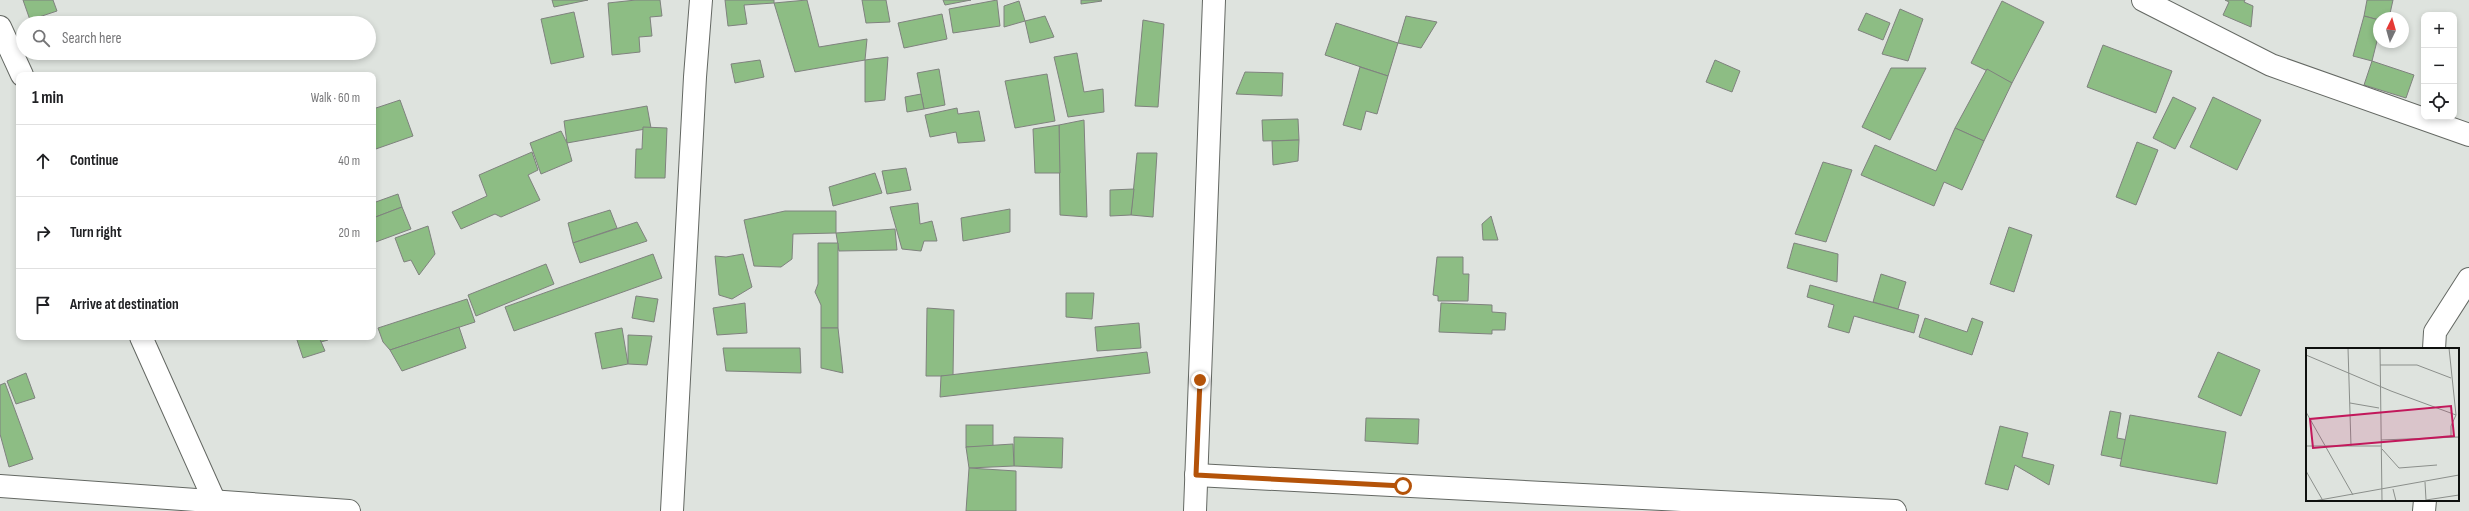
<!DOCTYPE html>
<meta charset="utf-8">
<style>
body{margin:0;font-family:"Sofia Sans Condensed",sans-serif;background:#f2f2f2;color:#202124}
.controls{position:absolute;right:12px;top:12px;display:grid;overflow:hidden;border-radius:8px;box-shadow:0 2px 6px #0003}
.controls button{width:36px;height:36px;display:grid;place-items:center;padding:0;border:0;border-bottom:1px solid #e0e0e0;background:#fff;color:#202124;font:20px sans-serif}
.compass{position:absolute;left:2373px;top:12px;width:36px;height:36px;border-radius:50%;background:#fff;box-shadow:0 2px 6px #0003;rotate:5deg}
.stop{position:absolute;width:12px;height:12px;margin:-9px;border:3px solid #b45309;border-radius:50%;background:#fff}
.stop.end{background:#b45309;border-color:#fff;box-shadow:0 1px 4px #0008}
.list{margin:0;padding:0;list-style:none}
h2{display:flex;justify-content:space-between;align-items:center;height:52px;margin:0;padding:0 16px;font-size:17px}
h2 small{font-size:13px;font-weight:400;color:#757577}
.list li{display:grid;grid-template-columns:26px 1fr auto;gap:12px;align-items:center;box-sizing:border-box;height:72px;padding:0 16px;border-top:1px solid #e0e0e0}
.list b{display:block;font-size:15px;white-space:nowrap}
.list em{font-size:13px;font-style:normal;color:#757577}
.icon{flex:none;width:22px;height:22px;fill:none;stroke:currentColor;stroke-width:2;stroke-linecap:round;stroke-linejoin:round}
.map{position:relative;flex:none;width:2469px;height:511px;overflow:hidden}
.search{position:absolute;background:#fff;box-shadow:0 2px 6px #0003;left:16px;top:16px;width:360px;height:44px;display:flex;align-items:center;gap:10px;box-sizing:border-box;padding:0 14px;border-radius:22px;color:#757577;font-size:15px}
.panel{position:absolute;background:#fff;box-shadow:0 2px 6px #0003;left:16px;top:72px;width:360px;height:268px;border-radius:8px}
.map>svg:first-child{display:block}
.building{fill:#8dbd84;stroke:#7f827e}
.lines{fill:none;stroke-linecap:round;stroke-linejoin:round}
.minor-casing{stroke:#646863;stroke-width:24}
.minor{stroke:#fff;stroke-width:22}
.route{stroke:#b45309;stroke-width:5}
.inset-road{fill:none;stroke:#8b8f8b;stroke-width:1}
.view{fill:#c2185b;fill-opacity:0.15;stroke:#c2185b;stroke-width:2}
.inset-edge{fill:none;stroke:#0e100e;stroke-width:2}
</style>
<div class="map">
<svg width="2469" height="511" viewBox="0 0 2469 511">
<rect width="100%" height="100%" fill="#dee3de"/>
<!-- building -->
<g class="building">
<polygon points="23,0 53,0 57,11 30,20"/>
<polygon points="552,0 588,0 554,7"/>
<polygon points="636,0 660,0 662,16 650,17 652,36 639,37 640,52 612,55 608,3"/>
<polygon points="725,0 774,0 774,3 744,5 747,24 728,26"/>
<polygon points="807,0 819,47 867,39 865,60 795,72 774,3"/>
<polygon points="862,0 886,0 890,22 866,23"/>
<polygon points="943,0 971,0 945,5"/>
<polygon points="997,0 1000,26 953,33 949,9"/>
<polygon points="1081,0 1101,0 1102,1 1081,4"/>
<polygon points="2225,0 2245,0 2244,2 2253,6 2251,27 2223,15 2229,2"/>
<polygon points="2367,0 2393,0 2389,18 2379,20 2364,16"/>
<polygon points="1019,1 1025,21 1004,27 1004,6"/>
<polygon points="2002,1 2044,22 2012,83 1971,63"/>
<polygon points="1900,9 1923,19 1908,61 1882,54"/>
<polygon points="574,12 584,57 551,64 541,19"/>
<polygon points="1866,13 1890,23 1883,40 1858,30"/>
<polygon points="942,14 947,39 904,48 898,23"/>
<polygon points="1045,16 1054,37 1030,43 1025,21"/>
<polygon points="1406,16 1437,22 1421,48 1398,43"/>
<polygon points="2364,16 2379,20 2379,33 2372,61 2353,56"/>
<polygon points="1143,20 1164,24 1158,107 1135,106"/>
<polygon points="1336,23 1398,43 1388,76 1325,55"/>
<polygon points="2103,45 2172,71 2156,113 2087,87"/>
<polygon points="1077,53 1084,92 1103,89 1104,112 1068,117 1054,57"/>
<polygon points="888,57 885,100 865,102 865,60"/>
<polygon points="760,60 764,77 735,83 731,64"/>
<polygon points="1715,60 1740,71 1732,92 1706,82"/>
<polygon points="2372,61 2414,75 2406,98 2364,85"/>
<polygon points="1360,67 1388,76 1377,114 1366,111 1361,130 1343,125"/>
<polygon points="1891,68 1926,68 1890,140 1862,127"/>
<polygon points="939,69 945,105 924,109 917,73"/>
<polygon points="1987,69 2012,83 1984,141 1955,128"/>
<polygon points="1245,72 1283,73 1282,96 1236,94"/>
<polygon points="1047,74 1055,121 1015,128 1005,81"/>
<polygon points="921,94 924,109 907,112 905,97"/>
<polygon points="2173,97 2196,108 2175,149 2153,138"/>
<polygon points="2213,97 2261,120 2237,170 2190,147"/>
<polygon points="400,100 413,136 373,150 373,109"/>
<polygon points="647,106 651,128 567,143 564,121"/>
<polygon points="957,108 958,114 979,111 985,141 958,143 956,132 930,137 925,115"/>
<polygon points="1298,119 1299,140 1263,141 1262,120"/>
<polygon points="1084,120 1087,217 1060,215 1059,125"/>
<polygon points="1059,125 1060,173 1035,173 1033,129"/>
<polygon points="643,127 667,128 665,178 635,178 636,149 642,149"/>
<polygon points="1955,128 1984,141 1962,190 1944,182 1934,206 1861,175 1875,145 1936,171"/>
<polygon points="561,131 567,143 572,161 541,174 530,143"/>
<polygon points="1299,140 1298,161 1273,165 1272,141"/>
<polygon points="2137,142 2158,150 2136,205 2116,197"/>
<polygon points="532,152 538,170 528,175 540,200 501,217 495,214 461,229 452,212 487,196 479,175"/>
<polygon points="1137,153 1157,153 1153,217 1131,215"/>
<polygon points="1823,162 1852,170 1826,242 1795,234"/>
<polygon points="906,168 911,190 887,194 882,171"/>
<polygon points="875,173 882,193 833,206 829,187"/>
<polygon points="1134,189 1131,215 1110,216 1110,190"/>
<polygon points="398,194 402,207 373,218 373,203"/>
<polygon points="918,203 920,224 932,221 937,241 924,241 921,251 902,249 890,207"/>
<polygon points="402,207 411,229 373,243 373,218"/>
<polygon points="1010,209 1010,232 963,241 961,218"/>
<polygon points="610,210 617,228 573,243 568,223"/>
<polygon points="785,211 836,211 836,233 793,234 792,259 781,267 754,266 744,220"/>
<polygon points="1491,216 1498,240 1483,240 1482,224"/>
<polygon points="637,222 647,241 580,263 573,243"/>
<polygon points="428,226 435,254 419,275 411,260 404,262 395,238"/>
<polygon points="2009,227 2032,235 2014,292 1990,284"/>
<polygon points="895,229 897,250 839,251 836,233"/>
<polygon points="818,243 838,243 838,328 821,328 821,305 815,292 818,284"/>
<polygon points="1794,243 1838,254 1837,282 1787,268"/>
<polygon points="653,254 662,278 514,331 505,307"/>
<polygon points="743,254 752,287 732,299 719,295 715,256 726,257"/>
<polygon points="1437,257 1463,257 1463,274 1469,274 1468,301 1438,301 1438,296 1433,295"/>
<polygon points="546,264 554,284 476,316 468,295"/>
<polygon points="1881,274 1906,282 1898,309 1873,302"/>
<polygon points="1810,285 1919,315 1914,333 1854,316 1849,333 1828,327 1834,305 1807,297"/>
<polygon points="1066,293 1094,293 1092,319 1066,317"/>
<polygon points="636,296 658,299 654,322 632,318"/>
<polygon points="467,299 475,322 390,350 383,342 378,328"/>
<polygon points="745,303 747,333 717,335 713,308"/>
<polygon points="1441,303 1492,305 1492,312 1506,313 1505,330 1492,330 1492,334 1439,332"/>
<polygon points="927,308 954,310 953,376 926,376"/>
<polygon points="1925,318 1967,332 1972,318 1983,322 1972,355 1919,337"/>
<polygon points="1139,323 1141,348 1097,351 1095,327"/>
<polygon points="459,327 466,348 402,371 390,350"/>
<polygon points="622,328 628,364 602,369 595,333"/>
<polygon points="821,328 838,328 843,373 821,368"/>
<polygon points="628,335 652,336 647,365 628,364"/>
<polygon points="296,337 319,337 325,351 303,358"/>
<polygon points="319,337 328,337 328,340 321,342"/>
<polygon points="723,348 800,348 801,373 726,371"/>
<polygon points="1147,352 1150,373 940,397 941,376"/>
<polygon points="2218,352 2260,370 2241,416 2198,397"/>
<polygon points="26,373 35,398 16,404 7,381"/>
<polygon points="5,383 33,459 9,467 0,434 0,385"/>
<polygon points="2110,411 2121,413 2117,438 2156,445 2152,465 2101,455"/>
<polygon points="2130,415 2226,432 2217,484 2120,466"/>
<polygon points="1366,418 1419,419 1418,444 1365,441"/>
<rect x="966" y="425" width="27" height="22"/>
<polygon points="2000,426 2028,433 2022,457 2054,465 2049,485 2015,465 2008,490 1985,484"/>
<polygon points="1014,437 1063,438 1062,468 1014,466"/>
<polygon points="1013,444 1014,466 969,468 966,447"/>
<polygon points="969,468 1016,471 1016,511 966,511"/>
</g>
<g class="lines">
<!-- minor casing -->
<g class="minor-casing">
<g id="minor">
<polyline points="2143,0 2271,65 2469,135"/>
<polyline points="0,27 22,75"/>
<polyline points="141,337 219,511"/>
<polyline points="2434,349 2435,332 2469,279"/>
<polyline points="1196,475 1895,511"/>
<polyline points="0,486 349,511"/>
<polyline points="672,511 695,77 701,0"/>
<polyline points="1195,511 1214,0"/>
<polyline points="2424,511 2425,500"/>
</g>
</g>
<!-- minor -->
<use href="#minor" class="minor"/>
</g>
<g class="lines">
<!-- route -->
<polyline class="route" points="1200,380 1196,475 1403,486"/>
</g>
<!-- overview -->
<g transform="translate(2306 348)">
<rect width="153" height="153" fill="#dee3de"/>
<path class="inset-road" d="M42 0 45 98M74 0 76 153M143 0 150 67 145 78V89M0 7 85 43 150 67M74 17H111L145 30M44 55 73 60M0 64 47 147M75 92 153 89M0 98H75M76 101 93 120 131 117M153 109V125M0 123 16 151M119 134 120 152M87 141 90 153M120 152 153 147M8 153 153 127"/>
<path class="view" d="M145 58 148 88 7 100 4 71Z"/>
<rect width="153" height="153" class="inset-edge"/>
</g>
</svg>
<div class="controls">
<button>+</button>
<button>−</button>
<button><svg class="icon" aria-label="locate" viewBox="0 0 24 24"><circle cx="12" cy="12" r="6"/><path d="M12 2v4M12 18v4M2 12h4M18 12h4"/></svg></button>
</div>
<svg class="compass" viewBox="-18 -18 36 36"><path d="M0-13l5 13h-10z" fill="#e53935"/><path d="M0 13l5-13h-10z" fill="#757577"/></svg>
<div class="stop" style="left:1403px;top:486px"></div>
<div class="stop end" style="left:1200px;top:380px"></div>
<div class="search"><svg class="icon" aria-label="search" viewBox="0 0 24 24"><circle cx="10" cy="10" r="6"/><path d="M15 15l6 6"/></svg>Search here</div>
<section class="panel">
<h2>1 min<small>Walk · 60 m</small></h2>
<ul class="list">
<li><svg class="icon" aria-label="ahead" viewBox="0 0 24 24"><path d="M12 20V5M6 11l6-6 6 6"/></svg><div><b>Continue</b></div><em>40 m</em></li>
<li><svg class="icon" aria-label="right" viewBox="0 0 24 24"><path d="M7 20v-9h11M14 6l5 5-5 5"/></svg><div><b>Turn right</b></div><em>20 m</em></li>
<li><svg class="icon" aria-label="arrive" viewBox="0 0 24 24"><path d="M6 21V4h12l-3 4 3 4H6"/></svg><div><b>Arrive at destination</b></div></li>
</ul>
</section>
</div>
